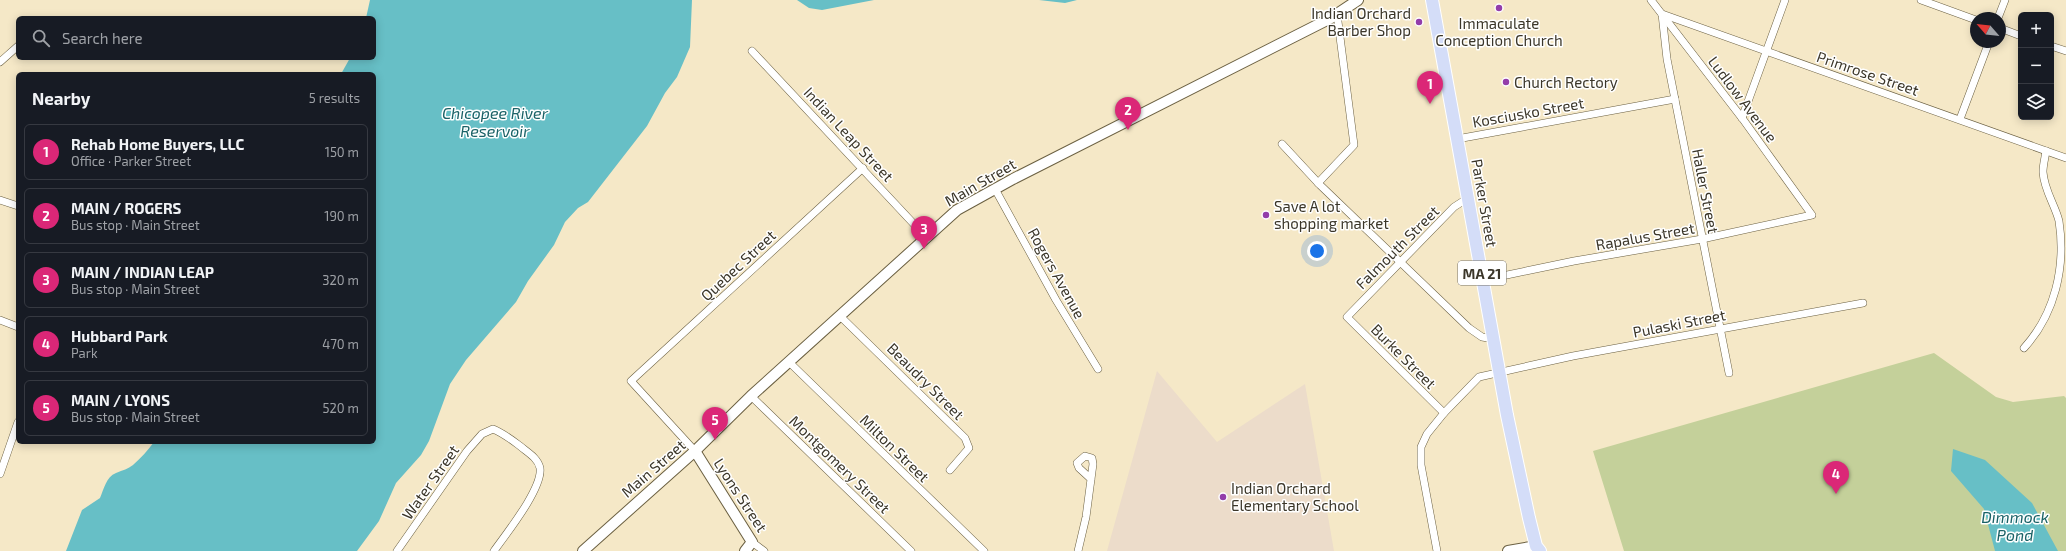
<!DOCTYPE html>
<meta charset="utf-8">
<style>
body{margin:0;font-family:"Exo 2",sans-serif;background:#20242c;color:#f1f3f6}
.controls{position:absolute;right:12px;top:12px;display:grid;overflow:hidden;border-radius:6px;box-shadow:0 2px 10px #0003}
.controls button{width:36px;height:36px;display:grid;place-items:center;padding:0;border:0;border-bottom:1px solid #363941;background:#171b24;color:#f1f3f6;font:20px sans-serif}
.compass{position:absolute;left:1970px;top:12px;width:36px;height:36px;border-radius:50%;background:#171b24;box-shadow:0 2px 10px #0003;rotate:298deg}
.you{position:absolute;left:1317px;top:251px;width:14px;height:14px;margin:-10px;border:3px solid #fff;border-radius:50%;background:#1a73e8;box-shadow:0 0 0 6px #1a73e833}
.badge{display:grid;place-items:center;width:26px;height:26px;border-radius:50%;background:#db2777;color:#fff;font-size:13px;font-weight:700}
.pin{position:absolute;translate:-50% -33px;filter:drop-shadow(0 1px 2px #0008)}
.pin::after{content:'';position:absolute;top:21px;width:14px;height:12px;background:inherit;clip-path:polygon(0 0,100% 0,50% 100%)}
.list{margin:0;padding:0;list-style:none}
h2{display:flex;justify-content:space-between;align-items:center;height:52px;margin:0;padding:0 16px;font-size:17px}
h2 small{font-size:13px;font-weight:400;color:#9ea1a6}
.list li{display:grid;grid-template-columns:26px 1fr auto;gap:12px;align-items:center;box-sizing:border-box;height:56px;margin:0 8px 8px;padding:0 8px;border:1px solid #363941;border-radius:6px}
.list b{display:block;font-size:15px;white-space:nowrap}
.list p{margin:0;font-size:13px;white-space:nowrap;color:#9ea1a6}
.list em{font-size:13px;font-style:normal;color:#9ea1a6}
.icon{flex:none;width:22px;height:22px;fill:none;stroke:currentColor;stroke-width:2;stroke-linecap:round;stroke-linejoin:round}
.map{position:relative;flex:none;width:2066px;height:551px;overflow:hidden}
.search{position:absolute;background:#171b24;box-shadow:0 2px 10px #0003;left:16px;top:16px;width:360px;height:44px;display:flex;align-items:center;gap:10px;box-sizing:border-box;padding:0 14px;border-radius:6px;color:#9ea1a6;font-size:15px}
.panel{position:absolute;background:#171b24;box-shadow:0 2px 10px #0003;left:16px;top:72px;width:360px;height:372px;border-radius:6px}
.map>svg:first-child{display:block}
.education{fill:#ecdcca}
.green{fill:#c4d09a}
.water{fill:#67bfc6}
.lines{fill:none;stroke-linecap:round;stroke-linejoin:round}
.street-casing{stroke:#6b6042;stroke-width:8}
.secondary-casing{stroke:#6b6042;stroke-width:12}
.primary-casing{stroke:#fff;stroke-width:14}
.street{stroke:#fff;stroke-width:7}
.secondary{stroke:#fff;stroke-width:10}
.primary{stroke:#d4ddf8;stroke-width:12}
.poi-dot{fill:#933daa;stroke:#fff;stroke-width:1.5}
.labels{text-anchor:middle;dominant-baseline:central;stroke-width:3;stroke-linejoin:round;paint-order:stroke}
.shield{fill:#fff;stroke:#767269;stroke-width:1}
.shield-label{font-size:14px;font-weight:bold;fill:#3b3629}
.poi-label{font-size:15px;fill:#3b3629;stroke:#fff;text-anchor:start}
.street-label{font-size:15px;fill:#3b3629;stroke:#fff}
.water-label{font-size:16px;font-style:italic;fill:#1a6267;stroke:#fff}
</style>
<div class="map">
<svg width="2066" height="551" viewBox="0 0 2066 551">
<rect width="100%" height="100%" fill="#f5e8c7"/>
<!-- education -->
<polygon class="education" points="1157,371 1217,442 1305,384 1334,551 1107,551"/>
<!-- green -->
<polygon class="green" points="1934,353 1996,397 2013,402 2064,396 2066,398 2066,551 1624,551 1593,451"/>
<!-- water -->
<g class="water">
<path d="M370 0H692L690 47 677 77 665 93 647 126 588 202 578 208 565 222 554 245 528 281 516 302 466 360 450 384 429 441 421 455 396 483 379 521 357 551H66L82 510 100 498C104 489 106 477 116 473 123 470 128 469 133 465 141 458 148 450 154 442H374V74H341L350 58H374V18H366Z"/>
<polygon points="797,0 874,0 822,10 809,8"/>
<polygon points="1039,0 1077,0 1065,3"/>
<polygon points="1953,449 1985,460 2032,503 2058,551 1995,551 1984,509 1951,471"/>
</g>
<g class="lines">
<!-- street casing -->
<g class="street-casing">
<g id="street">
<polyline points="1921,0 1976,20"/>
<polyline points="1998,18 2005,0"/>
<polyline points="2000,28 2021,36"/>
<polyline points="2051,46 2066,51"/>
<polyline points="752,51 926,237"/>
<polyline points="0,62 18,46"/>
<polyline points="1742,118 1785,0"/>
<polyline points="1960,119 1989,42"/>
<polyline points="1457,139 1675,99"/>
<polyline points="1282,144 1320,185 1469,328 1482,337 1494,339"/>
<polyline points="1318,183 1354,145 1337,14"/>
<polyline points="995,189 1056,300 1098,369"/>
<polyline points="0,200 18,206"/>
<polyline points="1483,280 1574,261 1702,239 1812,215 1742,118 1651,0"/>
<polyline points="840,316 965,438 969,448 950,470"/>
<polyline points="0,320 18,327"/>
<path d="M2024 348C2055 314 2066 267 2059 221 2055 205 2044 190 2043 172 2043 165 2045 158 2046 151"/>
<polyline points="789,362 984,551"/>
<polyline points="1729,373 1667,59 1662,14 2066,158"/>
<polyline points="751,396 911,551"/>
<polyline points="1444,413 1347,317 1454,207 1468,198"/>
<polyline points="695,451 631,381 863,168"/>
<polyline points="0,474 18,422"/>
<polyline points="752,542 764,551"/>
<path d="M397 551 467 451 482 434 493 429C503 433 512 440 520 446 527 452 538 458 540 468 543 488 506 534 494 551"/>
<polyline points="1078,551 1086,517 1093,464 1092,458 1085,456 1077,463 1079,468 1091,479"/>
<polyline points="1437,551 1421,465 1421,447 1427,434 1444,413 1479,377 1573,356 1863,303"/>
</g>
</g>
<!-- secondary casing -->
<g class="secondary-casing">
<g id="secondary">
<polyline points="695,451 752,542 745,551"/>
<polyline points="583,551 695,451 751,396 957,210 1013,179 1331,18 1358,0"/>
<polyline points="1508,551 1536,546"/>
</g>
</g>
<!-- primary casing -->
<g class="primary-casing">
<polyline id="primary" points="1432,0 1507,415 1529,518 1536,546 1540,551"/>
</g>
<!-- street -->
<use href="#street" class="street"/>
<!-- secondary -->
<use href="#secondary" class="secondary"/>
<!-- primary -->
<use href="#primary" class="primary"/>
</g>
<!-- markers -->
<g class="poi-dot">
<circle cx="1499" cy="8" r="4"/>
<circle cx="1419" cy="22" r="4"/>
<circle cx="1506" cy="82" r="4"/>
<circle cx="1266" cy="215" r="4"/>
<circle cx="1223" cy="497" r="4"/>
</g>
<g class="labels">
<!-- shield labels -->
<rect class="shield" x="1458" y="261" width="48" height="24" rx="3"/>
<g class="shield-label">
<text x="1482" y="273">MA 21</text>
</g>
<!-- poi labels -->
<g class="poi-label">
<text x="1411" y="13" text-anchor="end">Indian Orchard<tspan x="1411" dy="17">Barber Shop</tspan></text>
<text x="1499" y="23" text-anchor="middle">Immaculate<tspan x="1499" dy="17">Conception Church</tspan></text>
<text x="1514" y="82">Church Rectory</text>
<text x="1274" y="206">Save A lot<tspan x="1274" dy="17">shopping market</tspan></text>
<text x="1231" y="488">Indian Orchard<tspan x="1231" dy="17">Elementary School</tspan></text>
</g>
<!-- street labels -->
<g class="street-label">
<text transform="translate(1868 73) rotate(19)">Primrose Street</text>
<text transform="translate(1743 99) rotate(53)">Ludlow Avenue</text>
<text transform="translate(1528 112) rotate(-10)">Kosciusko Street</text>
<text transform="translate(849 134) rotate(47)">Indian Leap Street</text>
<text transform="translate(980 182) rotate(-30)">Main Street</text>
<text transform="translate(1706 191) rotate(79)">Haller Street</text>
<text transform="translate(1485 203) rotate(80)">Parker Street</text>
<text transform="translate(1645 236) rotate(-10)">Rapalus Street</text>
<text transform="translate(1397 247) rotate(-45)">Falmouth Street</text>
<text transform="translate(738 265) rotate(-43)">Quebec Street</text>
<text transform="translate(1057 273) rotate(61)">Rogers Avenue</text>
<text transform="translate(1679 323) rotate(-11)">Pulaski Street</text>
<text transform="translate(1404 356) rotate(45)">Burke Street</text>
<text transform="translate(926 381) rotate(45)">Beaudry Street</text>
<text transform="translate(895 448) rotate(44)">Milton Street</text>
<text transform="translate(840 464) rotate(44)">Montgomery Street</text>
<text transform="translate(653 468) rotate(-41)">Main Street</text>
<text transform="translate(430 482) rotate(-55)">Water Street</text>
<text transform="translate(741 495) rotate(57)">Lyons Street</text>
</g>
<!-- water labels -->
<g class="water-label">
<text x="495" y="112">Chicopee River<tspan x="495" dy="18">Reservoir</tspan></text>
<text x="2015" y="516">Dimmock<tspan x="2015" dy="18">Pond</tspan></text>
</g>
</g>
</svg>
<div class="controls">
<button>+</button>
<button>−</button>
<button><svg class="icon" aria-label="layers" viewBox="0 0 24 24"><path d="M12 4l9 5-9 5-9-5zM3 14l9 5 9-5"/></svg></button>
</div>
<svg class="compass" viewBox="-18 -18 36 36"><path d="M0-13l5 13h-10z" fill="#e53935"/><path d="M0 13l5-13h-10z" fill="#9ea1a6"/></svg>
<div class="you"></div>
<div class="pin badge" style="left:1430px;top:104px">1</div>
<div class="pin badge" style="left:1128px;top:130px">2</div>
<div class="pin badge" style="left:924px;top:249px">3</div>
<div class="pin badge" style="left:1836px;top:494px">4</div>
<div class="pin badge" style="left:715px;top:440px">5</div>
<div class="search"><svg class="icon" aria-label="search" viewBox="0 0 24 24"><circle cx="10" cy="10" r="6"/><path d="M15 15l6 6"/></svg>Search here</div>
<section class="panel">
<h2>Nearby<small>5 results</small></h2>
<ul class="list">
<li><span class="badge">1</span><div><b>Rehab Home Buyers, LLC</b><p>Office · Parker Street</p></div><em>150 m</em></li>
<li><span class="badge">2</span><div><b>MAIN / ROGERS</b><p>Bus stop · Main Street</p></div><em>190 m</em></li>
<li><span class="badge">3</span><div><b>MAIN / INDIAN LEAP</b><p>Bus stop · Main Street</p></div><em>320 m</em></li>
<li><span class="badge">4</span><div><b>Hubbard Park</b><p>Park</p></div><em>470 m</em></li>
<li><span class="badge">5</span><div><b>MAIN / LYONS</b><p>Bus stop · Main Street</p></div><em>520 m</em></li>
</ul>
</section>
</div>
